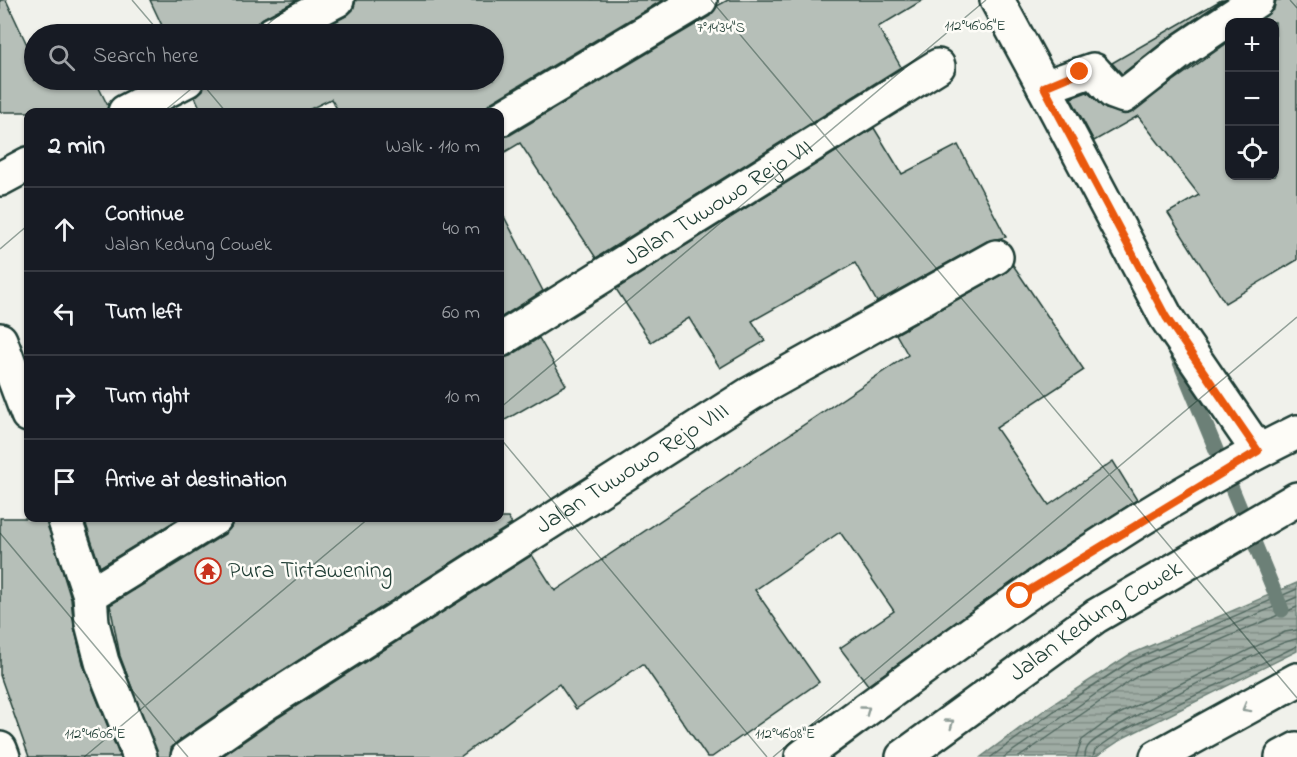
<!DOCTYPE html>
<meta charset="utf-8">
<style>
body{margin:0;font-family:"Indie Flower",sans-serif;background:#20242c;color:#f1f3f6}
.controls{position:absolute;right:18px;top:18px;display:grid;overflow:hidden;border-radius:12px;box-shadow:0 2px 4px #0004}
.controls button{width:54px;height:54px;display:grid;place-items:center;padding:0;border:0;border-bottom:2px solid #363941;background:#171b24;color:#f1f3f6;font:30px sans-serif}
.stop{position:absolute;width:18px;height:18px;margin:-14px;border:4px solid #ea580c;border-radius:50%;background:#fff}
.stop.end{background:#ea580c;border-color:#fff;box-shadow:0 2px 6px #0008}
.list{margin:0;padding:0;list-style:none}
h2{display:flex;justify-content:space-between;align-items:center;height:78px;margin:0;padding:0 24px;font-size:26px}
h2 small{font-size:20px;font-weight:400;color:#9ea1a6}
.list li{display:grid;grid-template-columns:39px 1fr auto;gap:18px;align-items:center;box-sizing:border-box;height:84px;padding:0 24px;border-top:2px solid #363941}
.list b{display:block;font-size:22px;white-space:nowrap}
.list p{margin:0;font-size:20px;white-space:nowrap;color:#9ea1a6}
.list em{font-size:20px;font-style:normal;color:#9ea1a6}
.icon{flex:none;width:33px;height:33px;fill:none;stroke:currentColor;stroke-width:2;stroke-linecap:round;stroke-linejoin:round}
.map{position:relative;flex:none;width:1297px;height:757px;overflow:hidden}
.search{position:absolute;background:#171b24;box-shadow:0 2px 4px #0004;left:24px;top:24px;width:480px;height:66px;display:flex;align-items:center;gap:15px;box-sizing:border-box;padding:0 21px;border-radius:33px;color:#9ea1a6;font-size:22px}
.panel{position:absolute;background:#171b24;box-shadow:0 2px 4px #0004;left:24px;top:108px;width:480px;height:414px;border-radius:12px}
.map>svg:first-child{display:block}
.water{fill:url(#water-rules);stroke:#6c8077;stroke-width:1.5}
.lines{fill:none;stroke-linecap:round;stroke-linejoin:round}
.shore{stroke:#526961;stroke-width:1.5}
.stream{stroke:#6c8077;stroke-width:15}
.building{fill:#b6bfb8;stroke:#1f3d34;stroke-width:1.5}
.minor-casing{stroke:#1f3d34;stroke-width:38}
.secondary-casing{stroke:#1f3d34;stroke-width:38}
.trunk-casing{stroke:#1f3d34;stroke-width:38}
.minor{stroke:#fdfcf7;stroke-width:33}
.secondary{stroke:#fdfcf7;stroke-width:33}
.trunk{stroke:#fdfcf7;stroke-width:33}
.oneway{stroke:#8e9c96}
.route{stroke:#ea580c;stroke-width:8}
.ticks{fill:none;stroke:#1f3d34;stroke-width:1.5;stroke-opacity:0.45}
.labels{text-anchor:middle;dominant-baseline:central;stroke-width:5;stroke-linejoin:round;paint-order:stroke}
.street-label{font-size:24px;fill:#1f3d34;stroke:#fdfcf7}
.poi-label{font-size:24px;fill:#1f3d34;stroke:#fdfcf7;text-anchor:start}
.ticks-label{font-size:15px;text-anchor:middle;fill:#1f3d34;stroke:#fdfcf7;stroke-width:5;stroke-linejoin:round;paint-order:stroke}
</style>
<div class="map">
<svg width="1297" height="757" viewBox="0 0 1297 757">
<defs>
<pattern id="water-rules" width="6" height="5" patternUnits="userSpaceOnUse" patternTransform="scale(1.5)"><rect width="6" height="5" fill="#9faca4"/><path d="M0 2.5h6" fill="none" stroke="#818d86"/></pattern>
</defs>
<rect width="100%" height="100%" fill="#f0f1eb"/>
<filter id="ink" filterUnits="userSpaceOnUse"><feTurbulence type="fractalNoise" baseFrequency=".0167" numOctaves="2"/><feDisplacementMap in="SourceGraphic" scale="12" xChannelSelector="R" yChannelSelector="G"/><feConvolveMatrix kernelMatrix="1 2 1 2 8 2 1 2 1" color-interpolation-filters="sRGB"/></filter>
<g filter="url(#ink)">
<!-- water -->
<polygon class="water" points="1297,583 1297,651 1125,737 1095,757 981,757 1050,706 1129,655"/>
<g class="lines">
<!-- shore -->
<g class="shore">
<polyline points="991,757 1054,711 1131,661 1297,589"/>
<polyline points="1004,757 1135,667 1297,597"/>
<polyline points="1019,757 1139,675 1297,607"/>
<polyline points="1076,757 1082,740 1113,717 1285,632 1297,630"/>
<path d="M1085 757C1085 752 1086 748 1090 744 1107 728 1277 640 1297 639"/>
<polyline points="1093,757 1095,750 1122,731 1297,646"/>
</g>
<!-- stream -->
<polyline class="stream" points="1177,355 1282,610"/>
</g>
<!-- building -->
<g class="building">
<polygon points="0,0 6,0 29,49 34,46 34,80 95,80 108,106 106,112 0,112"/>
<polygon points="150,0 297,0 263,18 256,24 253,34 166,34"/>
<polygon points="356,0 663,0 490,103 483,112 339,112 331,99 304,112 202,112 195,97 203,90 206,80 494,80 494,34 311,34 346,16 353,10"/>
<polygon points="728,0 923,0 878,27 901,67 596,258 520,143 500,155 500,138 510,135 710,16 717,6"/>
<polygon points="1221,0 1223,0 1173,34 1122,74 1112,63"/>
<polygon points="1276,0 1297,0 1297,260 1225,303 1168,213 1199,195 1138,116 1094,141 1071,98 1087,92 1106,109 1127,114 1230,41 1230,176 1275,176 1275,22 1257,22 1274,9"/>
<polygon points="874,128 902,174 958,145 1006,237 987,241 877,302 855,263 752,321 765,341 720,368 689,318 651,342 616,289"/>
<polygon points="500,209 543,291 500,318"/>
<polygon points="1013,265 1084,370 996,428 1049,505 1113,461 1137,500 1032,568 868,685 840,648 894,611 840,532 755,590 819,682 712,757 707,757 643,664 576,709 559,684 460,757 221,757 279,717 532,555 555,591 908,355 896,334 1005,273"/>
<polygon points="539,338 566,385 500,423 500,359 510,356"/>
<polygon points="0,518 46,518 71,599 74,627 84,667 120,757 29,757 0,675"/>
<polygon points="84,518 180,518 100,567"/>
<polygon points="234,518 508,518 512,524 258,686 177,742 171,748 170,757 158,757 120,656 110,605 225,534 231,527"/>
</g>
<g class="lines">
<!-- minor casing -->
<g class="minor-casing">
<g id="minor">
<polyline points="997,0 1044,87"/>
<polyline points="1257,0 1184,49 1124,96 1113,92 1093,70 1044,87 1166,317 1258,451"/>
<polyline points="272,34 337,0"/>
<polyline points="125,112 187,80"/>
<polyline points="500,119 700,0"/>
<polyline points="0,179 28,164"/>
<polyline points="0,340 28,415"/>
<path id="s1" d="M500 340 938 66"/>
<polyline points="64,518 90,595 92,623 102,662 140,757"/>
<polyline points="90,595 215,518"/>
<polyline points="0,749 3,757"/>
<path id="s2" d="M188 757 269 701 750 394 996 257"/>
</g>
</g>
<!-- secondary casing -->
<g class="secondary-casing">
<g id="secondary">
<path d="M802 757C961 640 1119 519 1297 432"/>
<polyline points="1282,757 1297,749"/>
</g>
</g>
<!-- trunk casing -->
<g class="trunk-casing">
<g id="trunk">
<path id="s3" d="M903 757 1096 616 1297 499"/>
<polyline points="1157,757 1297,680"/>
</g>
</g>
<!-- minor -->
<use href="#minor" class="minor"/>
<!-- secondary -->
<use href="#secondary" class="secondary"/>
<!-- trunk -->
<use href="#trunk" class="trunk"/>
</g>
<!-- one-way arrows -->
<defs><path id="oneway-chevron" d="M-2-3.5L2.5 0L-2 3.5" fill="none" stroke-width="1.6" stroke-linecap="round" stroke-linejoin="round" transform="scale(1.5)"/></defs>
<g class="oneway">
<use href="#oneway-chevron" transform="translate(1246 708) rotate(151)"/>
<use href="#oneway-chevron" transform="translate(866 710) rotate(-36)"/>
<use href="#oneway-chevron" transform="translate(950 723) rotate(-36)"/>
</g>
</g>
<g class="lines" filter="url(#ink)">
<!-- route -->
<polyline class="route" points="1020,596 1258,451 1166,317 1044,87 1080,72"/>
</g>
<!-- ticks -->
<path class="ticks" d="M132 0 161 34M711 0 1297 698M1290 0 1297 8M256 34 297 0M199 80 226 112M163 112 202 80M0 249 28 225M500 408 986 0M500 438 767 757M0 533 188 757M84 757 369 518M773 757 1297 317"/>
<!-- icons -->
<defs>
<g id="temple-ring" transform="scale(1.35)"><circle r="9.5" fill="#fdfcf7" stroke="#c8321e" stroke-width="1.5"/><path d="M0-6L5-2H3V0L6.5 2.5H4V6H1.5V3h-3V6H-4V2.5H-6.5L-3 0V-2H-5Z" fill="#c8321e"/></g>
</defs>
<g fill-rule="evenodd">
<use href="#temple-ring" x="208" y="571"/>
</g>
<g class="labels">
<!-- street labels -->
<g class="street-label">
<text stroke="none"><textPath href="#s1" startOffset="258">Jalan Tuwowo Rejo VII</textPath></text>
<text stroke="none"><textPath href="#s2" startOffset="530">Jalan Tuwowo Rejo VIII</textPath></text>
<text stroke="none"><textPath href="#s3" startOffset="236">Jalan Kedung Cowek</textPath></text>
</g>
<!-- poi labels -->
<g class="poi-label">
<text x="228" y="571">Pura Tirtawening</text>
</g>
</g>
<g class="ticks-label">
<text x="975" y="30">112°46'06"E</text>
<text x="721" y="32">7°14'34"S</text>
<text x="95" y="738">112°46'06"E</text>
<text x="785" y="738">112°46'08"E</text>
</g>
</svg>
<div class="controls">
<button>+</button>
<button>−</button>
<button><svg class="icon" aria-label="locate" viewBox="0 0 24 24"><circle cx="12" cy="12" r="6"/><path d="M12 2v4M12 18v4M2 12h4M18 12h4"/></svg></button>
</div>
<div class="stop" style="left:1020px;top:596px"></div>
<div class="stop end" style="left:1080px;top:72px"></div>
<div class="search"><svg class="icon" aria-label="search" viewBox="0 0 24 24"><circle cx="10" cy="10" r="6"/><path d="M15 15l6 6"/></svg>Search here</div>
<section class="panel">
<h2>2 min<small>Walk · 110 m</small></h2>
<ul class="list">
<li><svg class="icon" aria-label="ahead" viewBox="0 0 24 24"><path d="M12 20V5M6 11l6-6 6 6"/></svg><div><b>Continue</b><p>Jalan Kedung Cowek</p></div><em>40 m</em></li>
<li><svg class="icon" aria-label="left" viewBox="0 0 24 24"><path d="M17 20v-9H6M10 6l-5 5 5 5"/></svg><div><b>Turn left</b></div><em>60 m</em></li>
<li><svg class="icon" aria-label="right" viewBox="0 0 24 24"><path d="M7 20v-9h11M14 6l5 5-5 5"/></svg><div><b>Turn right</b></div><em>10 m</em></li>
<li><svg class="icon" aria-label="arrive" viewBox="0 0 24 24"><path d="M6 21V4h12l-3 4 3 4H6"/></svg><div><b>Arrive at destination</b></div></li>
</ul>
</section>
</div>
